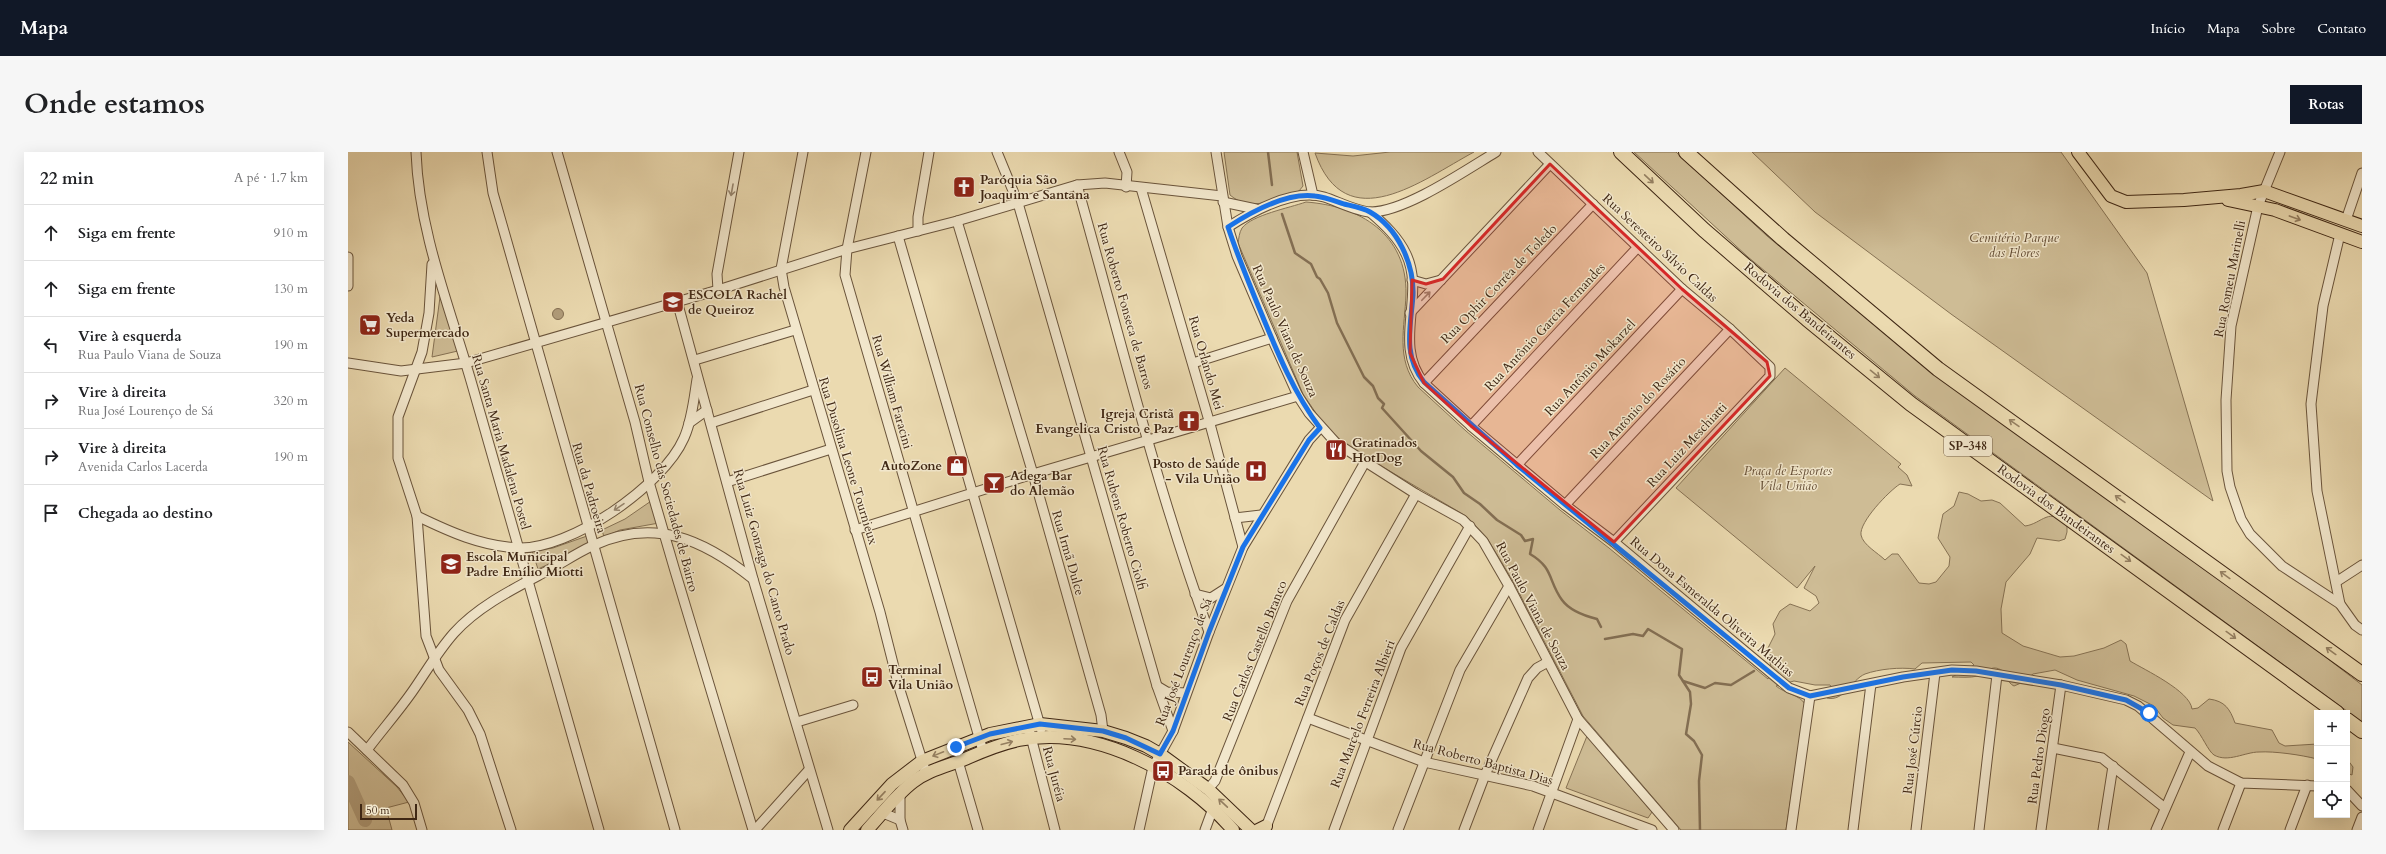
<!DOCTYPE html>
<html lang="pt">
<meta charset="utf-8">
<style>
body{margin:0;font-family:Cardo,serif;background:#f6f6f6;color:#202124}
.controls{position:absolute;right:12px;bottom:12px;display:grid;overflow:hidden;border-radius:0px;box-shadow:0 4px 16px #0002}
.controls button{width:36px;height:36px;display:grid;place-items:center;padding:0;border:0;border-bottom:1px solid #e0e0e0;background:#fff;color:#202124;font:20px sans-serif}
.scale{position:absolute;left:12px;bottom:10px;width:57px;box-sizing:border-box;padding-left:4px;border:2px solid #3f2714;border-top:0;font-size:11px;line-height:14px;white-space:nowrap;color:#3f2714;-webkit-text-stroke:3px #f2e7cc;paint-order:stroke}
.stop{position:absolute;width:12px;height:12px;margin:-9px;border:3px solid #1a73e8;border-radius:50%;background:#fff}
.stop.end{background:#1a73e8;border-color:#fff;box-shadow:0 1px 4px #0008}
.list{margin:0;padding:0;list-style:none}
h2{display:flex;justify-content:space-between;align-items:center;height:52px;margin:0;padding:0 16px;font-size:17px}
h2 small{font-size:13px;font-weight:400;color:#757577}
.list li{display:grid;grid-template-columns:26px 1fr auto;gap:12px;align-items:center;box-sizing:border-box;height:56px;padding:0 16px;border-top:1px solid #e0e0e0}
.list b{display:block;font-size:15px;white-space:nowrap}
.list p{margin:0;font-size:13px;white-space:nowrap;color:#757577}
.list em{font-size:13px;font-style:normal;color:#757577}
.icon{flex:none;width:22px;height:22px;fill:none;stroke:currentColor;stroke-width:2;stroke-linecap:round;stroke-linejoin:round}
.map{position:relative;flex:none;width:2014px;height:678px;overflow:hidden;border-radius:0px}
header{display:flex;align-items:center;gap:24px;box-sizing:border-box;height:56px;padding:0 20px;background:#111827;color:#fff}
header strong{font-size:19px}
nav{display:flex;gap:22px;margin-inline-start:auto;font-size:14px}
.intro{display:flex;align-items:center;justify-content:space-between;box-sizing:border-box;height:96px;padding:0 24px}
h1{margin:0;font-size:28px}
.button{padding:10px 18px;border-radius:0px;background:#111827;color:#fff;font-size:14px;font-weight:700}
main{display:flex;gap:24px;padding:0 24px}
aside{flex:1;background:#fff;border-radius:0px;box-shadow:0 4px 16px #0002}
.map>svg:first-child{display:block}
.green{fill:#cebc95;stroke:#867254}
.water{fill:#b19d7b;stroke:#836e52}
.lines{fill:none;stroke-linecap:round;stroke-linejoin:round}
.stream{stroke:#836e52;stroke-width:2.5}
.river{stroke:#b19d7b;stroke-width:14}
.minor-casing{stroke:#6a543b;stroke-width:11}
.major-casing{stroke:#3f2714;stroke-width:14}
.highway-casing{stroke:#3f2714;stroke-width:16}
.minor{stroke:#f2e7cc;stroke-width:9}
.major{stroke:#ebdab0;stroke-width:12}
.highway{stroke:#ebdab0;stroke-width:14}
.oneway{stroke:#958062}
.oneway2{stroke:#988770}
.route{stroke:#1a73e8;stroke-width:5}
.marked{fill:#d62828;fill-opacity:0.2;stroke:#d62828;stroke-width:3;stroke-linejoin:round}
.labels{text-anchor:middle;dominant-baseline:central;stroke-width:3;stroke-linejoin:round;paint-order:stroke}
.shield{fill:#f2e7cc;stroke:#75614b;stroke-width:1}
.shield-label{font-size:12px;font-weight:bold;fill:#3f2714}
.poi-label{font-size:13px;font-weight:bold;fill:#3f2714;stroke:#f2e7cc;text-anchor:start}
.park-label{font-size:13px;font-style:italic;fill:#634c34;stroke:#f2e7cc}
.street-label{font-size:13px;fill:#3f2714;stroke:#f2e7cc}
</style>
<header>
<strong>Mapa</strong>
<nav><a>Início</a><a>Mapa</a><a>Sobre</a><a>Contato</a></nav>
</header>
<div class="intro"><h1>Onde estamos</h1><a class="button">Rotas</a></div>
<main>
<aside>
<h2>22 min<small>A pé · 1.7 km</small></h2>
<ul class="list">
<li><svg class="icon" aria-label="ahead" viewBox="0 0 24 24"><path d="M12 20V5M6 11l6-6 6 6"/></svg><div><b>Siga em frente</b></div><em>910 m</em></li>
<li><svg class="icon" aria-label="ahead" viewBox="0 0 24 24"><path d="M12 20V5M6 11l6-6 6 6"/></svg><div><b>Siga em frente</b></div><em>130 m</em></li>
<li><svg class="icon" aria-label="left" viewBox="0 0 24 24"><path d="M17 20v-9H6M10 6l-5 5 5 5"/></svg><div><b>Vire à esquerda</b><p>Rua Paulo Viana de Souza</p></div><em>190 m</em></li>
<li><svg class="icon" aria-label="right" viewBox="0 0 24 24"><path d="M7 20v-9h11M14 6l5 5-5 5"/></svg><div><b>Vire à direita</b><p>Rua José Lourenço de Sá</p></div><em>320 m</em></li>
<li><svg class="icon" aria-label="right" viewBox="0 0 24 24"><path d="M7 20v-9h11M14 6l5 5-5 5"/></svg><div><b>Vire à direita</b><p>Avenida Carlos Lacerda</p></div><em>190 m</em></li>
<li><svg class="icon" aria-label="arrive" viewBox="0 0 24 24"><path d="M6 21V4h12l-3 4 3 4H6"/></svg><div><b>Chegada ao destino</b></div></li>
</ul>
</aside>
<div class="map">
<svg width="2014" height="678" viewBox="0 0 2014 678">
<rect width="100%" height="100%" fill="#ebdab0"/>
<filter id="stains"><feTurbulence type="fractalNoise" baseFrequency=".005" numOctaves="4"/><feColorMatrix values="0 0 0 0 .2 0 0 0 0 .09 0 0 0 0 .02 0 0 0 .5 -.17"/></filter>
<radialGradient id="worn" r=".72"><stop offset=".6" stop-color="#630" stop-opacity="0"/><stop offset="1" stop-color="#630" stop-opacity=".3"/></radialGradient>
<!-- green -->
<g class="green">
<path d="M876 0H949L955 34 951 39C928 47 903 61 882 43Z"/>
<path d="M1042 0H1126C1074 28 998 88 967 1L1005 4Z"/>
<polygon points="1286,0 1328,0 1419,84 1585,221 1958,490 2014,533 2014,570 1567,244 1400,105"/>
<polygon points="1404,0 1713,0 1799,121 1865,349 1603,162 1467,60"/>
<path d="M958 50C1012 54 1059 82 1058 142 1057 175 1047 207 1070 235L1118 279 1212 358 1261 396 1420 527 1423 516 1420 496 1427 482 1425 472 1432 459 1442 452 1462 459 1471 451 1468 444 1456 436 1467 414 1449 436 1328 336 1437 216 1553 312 1550 315 1559 323 1564 334 1552 332C1541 339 1511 370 1513 383 1515 393 1530 401 1537 408L1544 402H1550L1571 431 1581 432 1588 430 1601 414 1602 405 1590 386 1595 362 1606 354 1611 340 1620 342 1633 349 1644 348 1652 351 1677 374C1694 372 1702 353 1719 374V380L1717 387 1711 389 1689 386 1682 402 1658 430 1653 457 1654 481 1675 494 1712 505 1726 504 1756 496 1773 488 1778 492 1782 509C1797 518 1842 539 1844 557L1850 556 1861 547C1877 549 1882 557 1887 571L1924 578 1931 591 1937 594 1969 592V607C1954 603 1926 599 1911 600 1897 600 1880 611 1866 603 1860 599 1854 583 1847 576L1825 573 1815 566 1806 554 1786 544 1729 528 1707 518 1685 522 1673 531 1666 534C1659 531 1660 523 1655 519 1642 511 1641 521 1630 524 1622 526 1612 525 1604 525L1626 513 1623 510 1574 511 1567 517C1552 515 1531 517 1517 522 1503 528 1496 550 1479 546L1485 537 1482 533H1467L1446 529 1428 534C1436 541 1452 543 1457 552L1438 678H1333L1235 564 1166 431 1139 386 1118 364 999 294 976 273 955 242 890 91C891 86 891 81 894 76 904 63 941 56 958 50Z"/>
<polygon points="92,145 114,198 84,205"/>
<polygon points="306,347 311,371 272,378 256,385 254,378 277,367"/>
<polygon points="239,384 242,393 190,417 184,399 205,396"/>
<polygon points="1239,584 1304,660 1300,666 1218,636"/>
<polygon points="0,590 49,635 61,650 38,656 44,678 0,678"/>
<polygon points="1999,607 2005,615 2004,623 1999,621"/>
</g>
<!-- water -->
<circle class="water" cx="210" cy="162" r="5.5"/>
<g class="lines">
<!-- stream -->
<g class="stream">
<polyline points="920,0 924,33"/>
<path d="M934 62 947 101 963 112 969 125 972 127 980 141 989 171 1016 225 1025 234 1030 246 1036 252 1034 256 1073 299 1105 325 1116 341 1132 352 1149 368 1173 383 1177 389 1185 387 1182 402C1206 416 1200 429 1214 448 1222 459 1237 464 1249 467L1253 475"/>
<polyline points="1257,487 1285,482 1295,484 1300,477 1334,497 1331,523 1342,540 1343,552 1338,582 1346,589 1354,603 1351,629 1352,678"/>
<polyline points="1335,529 1357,536 1367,531 1383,533 1406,519"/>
</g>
<!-- river -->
<polyline class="river" points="0,630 17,668"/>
<!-- minor casing -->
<g class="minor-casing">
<g id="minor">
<path d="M68 0C71 82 103 158 125 236 166 384 209 531 251 678"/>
<polyline points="139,0 145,41 327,678"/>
<polyline points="209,0 287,270 301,330 327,419 405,678"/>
<polyline points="455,0 433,117 436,135 532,460 551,535 578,621"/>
<polyline points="518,0 499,97 497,123 635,599"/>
<polyline points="649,0 670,51 809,534 825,579"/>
<polyline points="771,0 779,20 778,35"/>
<polyline points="868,0 880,75 889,104 927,193 950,244 961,261 988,291 1068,342 1115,368 1135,389 1161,434 1230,567 1326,678"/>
<polyline points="955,0 965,43"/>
<polyline points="1190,0 1334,137 1382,177 1422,215 1422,224 1266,390"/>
<polyline points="1932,0 1910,54 1883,174 1878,248 1879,319 1882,335 1893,367 1902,382 1934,414 1992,452 2007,473 2014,478"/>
<path d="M729 33C771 182 808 334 861 480"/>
<polyline points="793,36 862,272 895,395"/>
<polyline points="875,50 908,57"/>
<path d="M1022 60C1036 72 1050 85 1058 102 1078 143 1044 192 1076 231L1123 274 1217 353 1266 390 1441 536 1462 544 1555 525 1604 518 1628 519 1713 533 1778 548 1790 554 1860 614 1893 631 1969 634"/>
<polyline points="1998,68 2014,21"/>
<polyline points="609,69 685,322 753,563 755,579"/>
<path d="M880 75C905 59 946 36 976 45 989 49 1010 60 1023 60 1057 60 1118 18 1148 0"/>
<polyline points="570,79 570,65 581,0"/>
<polyline points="1992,82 1975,154 1963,252 1969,339 1992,452"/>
<polyline points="550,84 693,577"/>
<polyline points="0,105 0,134"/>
<polyline points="84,112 81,161 74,200 50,265 50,306 69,364 78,484 91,518 120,558 132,582 163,678"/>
<polyline points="1064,128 1078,132 1093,128"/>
<polyline points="370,138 369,122 391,0"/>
<polyline points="329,149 405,427 480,678"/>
<polyline points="1062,161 1202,12"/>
<polyline points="347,208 447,178"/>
<polyline points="0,211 53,219 118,211 370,138 499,97 609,69 729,33 757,31 874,44"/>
<polyline points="845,211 924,186"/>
<polyline points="1076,231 1245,52"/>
<polyline points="341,271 359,258"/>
<polyline points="363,271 465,238"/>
<polyline points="1123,274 1290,95"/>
<polyline points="1169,313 1334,137"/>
<polyline points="379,330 483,297"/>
<polyline points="1217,353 1382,177"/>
<path d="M69 364C102 380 133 394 170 396 222 398 315 334 336 286 344 268 346 246 349 227"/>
<polyline points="887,366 913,363"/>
<polyline points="507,378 685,322 950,244"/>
<polyline points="1988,430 2014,413"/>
<polyline points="847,442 863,446 877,437"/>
<polyline points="809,534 819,540 838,541"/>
<polyline points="960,566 1076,610 1185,634 1304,678"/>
<polyline points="449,570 505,553"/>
<polyline points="0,580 55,633 66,651 74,678"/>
<polyline points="682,581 707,678"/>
<polyline points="1705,596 1754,606 1817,656"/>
<path d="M19 598C34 578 50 560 64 540 78 520 90 499 106 481 130 454 167 436 199 419 214 411 229 401 244 394 306 365 355 387 405 427"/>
<polyline points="610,609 630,678"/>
<polyline points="860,637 867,629 939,449 1017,310"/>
<polyline points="1999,638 2014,654"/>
<polyline points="552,642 552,668 555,678"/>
<polyline points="535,661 552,668"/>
<polyline points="407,678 460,619"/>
<polyline points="791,678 805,615 825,579 861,480 895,395 961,288 972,276"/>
<polyline points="857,678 864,659"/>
<polyline points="917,678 997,468 1068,342"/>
<polyline points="986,678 1053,496 1122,374"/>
<polyline points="1050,678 1112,518 1161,434"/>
<polyline points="1116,678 1137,623 1180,526 1189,516 1200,510"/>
<polyline points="1190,678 1230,567"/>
<polyline points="1443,678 1462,544"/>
<polyline points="1505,678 1523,532"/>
<polyline points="1568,678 1587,521"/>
<polyline points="1631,678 1649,523"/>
<polyline points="1693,678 1713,533"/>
<polyline points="1755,678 1765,614"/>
<polyline points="1808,678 1842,600"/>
<polyline points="1875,678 1893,631"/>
<polyline points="1942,678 1959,633"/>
<polyline points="2009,678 2014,665"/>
</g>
</g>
<!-- major casing -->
<g class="major-casing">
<g id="major">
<polyline points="1730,0 1763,44 1778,50 1836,48 1893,43 1916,39 2014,74"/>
<polyline points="1880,48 1927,58 2014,90"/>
<polyline points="502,678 544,632 574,609 642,582 692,572 755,579 778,586 798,594 812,602 860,637 903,678"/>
<path d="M519 678C534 662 548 643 565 630 580 618 600 614 617 607 635 599 652 592 671 588 748 573 836 621 885 678"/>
<polyline points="910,678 918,674"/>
</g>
</g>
<!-- highway casing -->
<g class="highway-casing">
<g id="highway">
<polyline points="1273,0 1356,78 1459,167 1563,252 1989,561"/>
<polyline points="1338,0 1435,87 1590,217 2014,522"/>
<polyline points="1999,568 2014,579"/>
</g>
</g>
<!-- minor -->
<use href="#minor" class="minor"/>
<!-- major -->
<use href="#major" class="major"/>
<!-- highway -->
<use href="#highway" class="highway"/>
</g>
<!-- one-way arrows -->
<defs><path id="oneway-shaft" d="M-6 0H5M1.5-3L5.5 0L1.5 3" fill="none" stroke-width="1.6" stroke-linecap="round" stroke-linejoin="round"/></defs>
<g class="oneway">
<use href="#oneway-shaft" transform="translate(1301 27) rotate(43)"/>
<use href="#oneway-shaft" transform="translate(1947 66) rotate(20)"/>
<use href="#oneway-shaft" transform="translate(1527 222) rotate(39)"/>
<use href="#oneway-shaft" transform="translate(1666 271) rotate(-145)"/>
<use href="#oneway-shaft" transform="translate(1772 347) rotate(-145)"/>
<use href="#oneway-shaft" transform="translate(1778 406) rotate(36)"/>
<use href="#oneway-shaft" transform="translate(1877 423) rotate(-144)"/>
<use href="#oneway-shaft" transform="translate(1883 483) rotate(36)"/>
<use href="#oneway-shaft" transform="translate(1983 499) rotate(-144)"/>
<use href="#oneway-shaft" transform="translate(722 587) rotate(3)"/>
<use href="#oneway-shaft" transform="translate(659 591) rotate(-15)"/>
<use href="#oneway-shaft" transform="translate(590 602) rotate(158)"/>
<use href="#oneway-shaft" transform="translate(533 644) rotate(133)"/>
<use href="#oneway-shaft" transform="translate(875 651) rotate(-137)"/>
</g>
<g class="oneway2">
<use href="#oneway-shaft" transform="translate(384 38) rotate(100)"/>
<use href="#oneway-shaft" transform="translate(1078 144) rotate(-46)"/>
<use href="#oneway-shaft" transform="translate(271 355) rotate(146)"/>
</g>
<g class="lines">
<!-- route -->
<path class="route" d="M608 595 642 582 692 572 755 579 778 586 812 602 825 579 861 480 895 395 961 288 972 276C946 241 930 202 914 163 902 134 890 105 880 75 903 60 938 40 967 44 977 45 987 49 996 52 1004 54 1015 56 1022 60 1050 76 1066 112 1065 143 1063 173 1054 204 1076 230L1169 313 1441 536 1462 544 1555 525 1604 518 1628 519 1713 533 1778 548 1801 561"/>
</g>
<!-- marked area -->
<path class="marked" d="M1202 12 1334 137 1419 210 1422 224 1266 390 1123 274 1076 231 1062 201 1064 128 1078 132 1095 127Z"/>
<!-- icons -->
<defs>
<g id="church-square" transform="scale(1.15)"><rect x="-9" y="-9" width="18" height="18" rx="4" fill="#8f2418" stroke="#f2e7cc"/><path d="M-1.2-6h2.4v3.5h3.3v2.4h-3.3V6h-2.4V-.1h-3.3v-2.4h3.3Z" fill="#fff"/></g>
<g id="school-square" transform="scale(1.15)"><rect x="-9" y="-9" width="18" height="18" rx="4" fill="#8f2418" stroke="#f2e7cc"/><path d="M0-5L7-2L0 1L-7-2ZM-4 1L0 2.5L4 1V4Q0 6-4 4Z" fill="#fff"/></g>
<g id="supermarket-square" transform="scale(1.15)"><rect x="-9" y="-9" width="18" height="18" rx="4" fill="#8f2418" stroke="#f2e7cc"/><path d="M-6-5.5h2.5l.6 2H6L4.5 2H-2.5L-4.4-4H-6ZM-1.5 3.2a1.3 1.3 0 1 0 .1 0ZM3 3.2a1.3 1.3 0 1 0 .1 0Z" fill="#fff"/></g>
<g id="restaurant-square" transform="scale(1.15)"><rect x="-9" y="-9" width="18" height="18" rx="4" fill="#8f2418" stroke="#f2e7cc"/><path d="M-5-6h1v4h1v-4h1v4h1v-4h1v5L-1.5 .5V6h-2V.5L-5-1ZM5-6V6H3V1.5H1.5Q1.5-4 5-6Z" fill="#fff"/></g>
<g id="shop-square" transform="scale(1.15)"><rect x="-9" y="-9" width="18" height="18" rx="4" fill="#8f2418" stroke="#f2e7cc"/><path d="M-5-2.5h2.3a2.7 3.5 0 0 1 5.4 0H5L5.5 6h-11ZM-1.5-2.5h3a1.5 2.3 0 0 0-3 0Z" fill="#fff"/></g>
<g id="hospital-square" transform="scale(1.15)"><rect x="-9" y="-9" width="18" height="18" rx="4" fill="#8f2418" stroke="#f2e7cc"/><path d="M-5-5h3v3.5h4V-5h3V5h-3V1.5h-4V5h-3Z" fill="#fff"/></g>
<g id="bar-square" transform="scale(1.15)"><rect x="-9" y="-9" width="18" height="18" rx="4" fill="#8f2418" stroke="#f2e7cc"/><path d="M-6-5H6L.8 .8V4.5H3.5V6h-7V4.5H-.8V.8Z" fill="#fff"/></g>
<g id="bus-square" transform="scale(1.15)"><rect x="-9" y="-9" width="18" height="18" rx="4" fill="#8f2418" stroke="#f2e7cc"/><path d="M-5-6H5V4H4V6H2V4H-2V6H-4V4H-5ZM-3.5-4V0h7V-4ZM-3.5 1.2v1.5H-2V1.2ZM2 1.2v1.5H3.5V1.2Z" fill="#fff"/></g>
</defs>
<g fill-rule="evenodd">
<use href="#church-square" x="616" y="35"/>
<use href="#school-square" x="325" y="150"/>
<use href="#supermarket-square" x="22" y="173"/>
<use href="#church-square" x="841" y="269"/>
<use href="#restaurant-square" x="988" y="298"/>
<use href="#shop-square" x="609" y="314"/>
<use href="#hospital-square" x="908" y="319"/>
<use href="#bar-square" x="646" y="331"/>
<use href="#school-square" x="103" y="412"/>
<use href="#bus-square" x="524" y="525"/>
<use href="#bus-square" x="815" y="619"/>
</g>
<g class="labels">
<!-- shield labels -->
<rect class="shield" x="1596" y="284" width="48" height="20" rx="3"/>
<g class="shield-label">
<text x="1620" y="294">SP-348</text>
</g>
<!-- poi labels -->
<g class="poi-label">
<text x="632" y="28">Paróquia São<tspan x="632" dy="15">Joaquim e Santana</tspan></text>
<text x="340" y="143">ESCOLA Rachel<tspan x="340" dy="15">de Queiroz</tspan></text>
<text x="38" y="166">Yeda<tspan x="38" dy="15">Supermercado</tspan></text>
<text x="826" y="262" text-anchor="end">Igreja Cristã<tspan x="826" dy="15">Evangelica Cristo e Paz</tspan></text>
<text x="1004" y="291">Gratinados<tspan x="1004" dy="15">HotDog</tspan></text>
<text x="892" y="312" text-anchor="end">Posto de Saúde<tspan x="892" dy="15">- Vila União</tspan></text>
<text x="594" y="314" text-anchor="end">AutoZone</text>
<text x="662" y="324">Adega Bar<tspan x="662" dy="15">do Alemão</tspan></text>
<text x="118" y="405">Escola Municipal<tspan x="118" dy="15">Padre Emílio Miotti</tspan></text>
<text x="540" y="518">Terminal<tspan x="540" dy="15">Vila União</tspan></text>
<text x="830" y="619">Parada de ônibus</text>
</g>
<!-- park labels -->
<g class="park-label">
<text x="1666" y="86">Cemitério Parque<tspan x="1666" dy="15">das Flores</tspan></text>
<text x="1440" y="319">Praça de Esportes<tspan x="1440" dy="15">Vila União</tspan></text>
</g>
<!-- street labels -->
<g class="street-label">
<text transform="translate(1312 96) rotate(43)">Rua Seresteiro Sílvio Caldas</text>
<text transform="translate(1882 127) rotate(-79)">Rua Romeu Marinelli</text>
<text transform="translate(1151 132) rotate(-46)">Rua Ophir Corrêa de Toledo</text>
<text transform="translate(777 154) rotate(74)">Rua Roberto Fonseca de Barros</text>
<text transform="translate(1452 159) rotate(40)">Rodovia dos Bandeirantes</text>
<text transform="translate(1197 175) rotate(-47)">Rua Antônio Garcia Fernandes</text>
<text transform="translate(937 179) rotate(66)">Rua Paulo Viana de Souza</text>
<text transform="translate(858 211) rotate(74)">Rua Orlando Mei</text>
<text transform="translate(1242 216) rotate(-47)">Rua Antônio Mokarzel</text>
<text transform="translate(544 240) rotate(74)">Rua William Faracini</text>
<text transform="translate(1290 256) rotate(-47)">Rua Antônio do Rosário</text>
<text transform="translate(153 290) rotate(74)">Rua Santa Maria Madalena Postel</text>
<text transform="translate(1339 293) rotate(-47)">Rua Luiz Meschiatti</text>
<text transform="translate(500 309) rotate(73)">Rua Dusolina Leone Tournieux</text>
<text transform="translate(241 336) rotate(74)">Rua da Padroeira</text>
<text transform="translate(318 336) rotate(75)">Rua Conselho das Sociedades de Bairro</text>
<text transform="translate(1708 357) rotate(36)">Rodovia dos Bandeirantes</text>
<text transform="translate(774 366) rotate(74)">Rua Rubens Roberto Ciolfi</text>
<text transform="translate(720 401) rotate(74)">Rua Irmã Dulce</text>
<text transform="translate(416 410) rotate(74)">Rua Luiz Gonzaga do Canto Prado</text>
<text transform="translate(1185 454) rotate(62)">Rua Paulo Viana de Souza</text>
<text transform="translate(1364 455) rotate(40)">Rua Dona Esmeralda Oliveira Mathias</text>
<text transform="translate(907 499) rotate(-68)">Rua Carlos Castello Branco</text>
<text transform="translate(972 501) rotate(-68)">Rua Poços de Caldas</text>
<text transform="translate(836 510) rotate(-69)">Rua José Lourenço de Sá</text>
<text transform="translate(1015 562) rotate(-69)">Rua Marcelo Ferreira Albieri</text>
<text transform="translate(1565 598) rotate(-83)">Rua José Cúrcio</text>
<text transform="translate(1691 604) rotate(-82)">Rua Pedro Diogo</text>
<text transform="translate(1135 610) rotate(15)">Rua Roberto Baptista Dias</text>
<text transform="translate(706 622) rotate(75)">Rua Juréia</text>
</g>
</g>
<rect width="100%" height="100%" filter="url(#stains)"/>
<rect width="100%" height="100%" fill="url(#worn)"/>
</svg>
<div class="controls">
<button>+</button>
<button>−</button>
<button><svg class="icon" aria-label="locate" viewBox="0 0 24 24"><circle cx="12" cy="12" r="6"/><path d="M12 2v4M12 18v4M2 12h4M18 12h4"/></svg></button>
</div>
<div class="scale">50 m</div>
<div class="stop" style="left:1801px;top:561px"></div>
<div class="stop end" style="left:608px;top:595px"></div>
</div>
</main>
